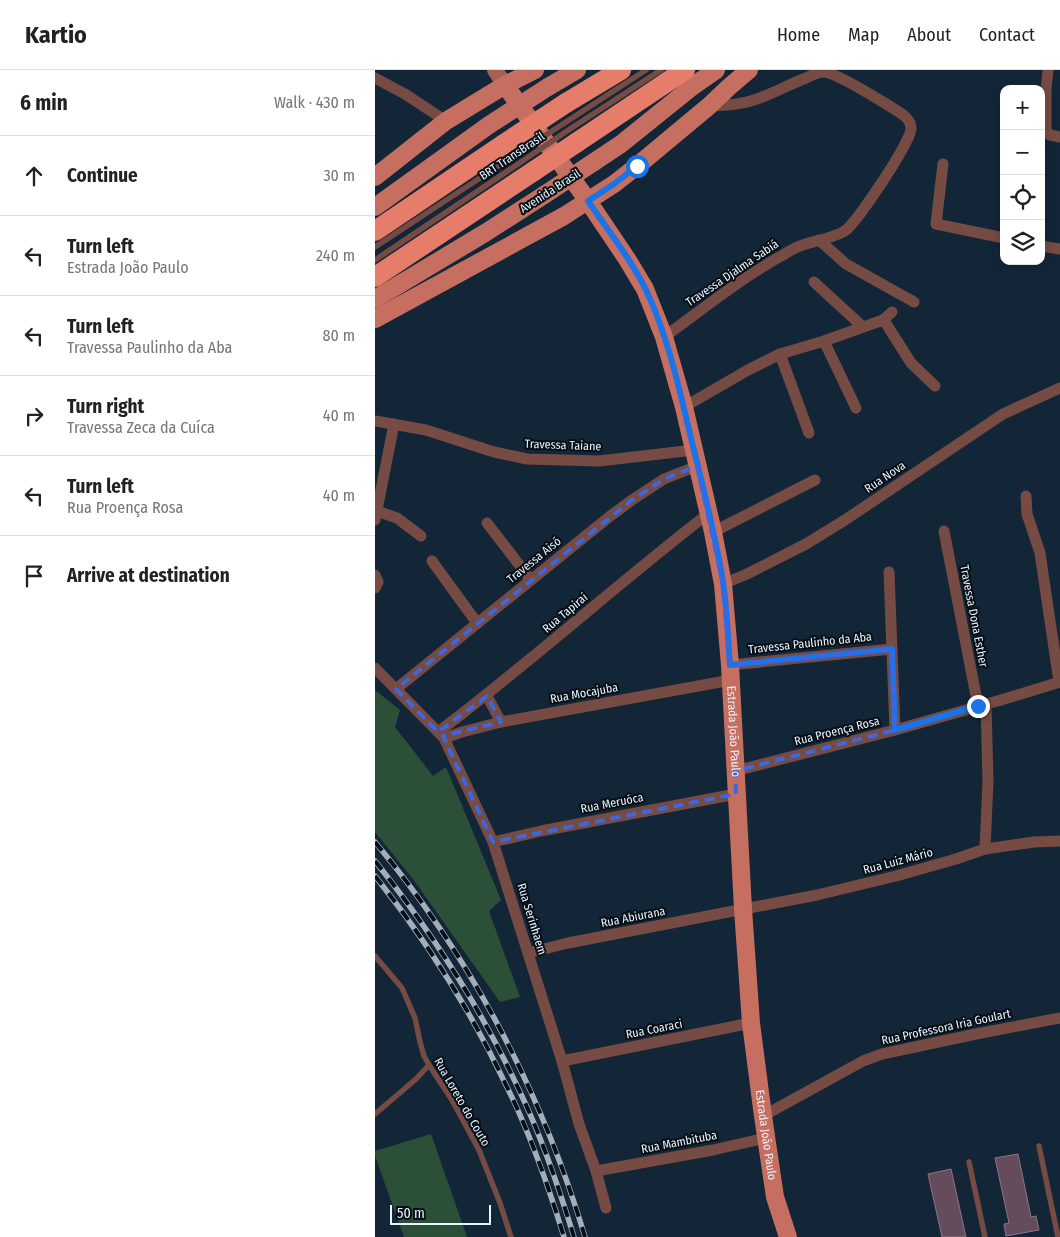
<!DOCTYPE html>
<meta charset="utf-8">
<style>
body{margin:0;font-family:"Fira Sans Condensed",sans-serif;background:#f6f6f6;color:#222}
.controls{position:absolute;right:15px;top:15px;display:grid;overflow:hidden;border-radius:10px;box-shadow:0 2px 12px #0003}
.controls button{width:45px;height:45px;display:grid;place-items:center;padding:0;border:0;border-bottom:1px solid #e0e0e0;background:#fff;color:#222;font:25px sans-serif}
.scale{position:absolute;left:15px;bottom:12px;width:101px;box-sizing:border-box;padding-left:5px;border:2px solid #eaf4fd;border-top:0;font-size:14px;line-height:18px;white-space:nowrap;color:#eaf4fd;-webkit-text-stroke:4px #060e16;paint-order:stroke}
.stop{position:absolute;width:15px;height:15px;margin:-11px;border:4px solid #1a73e8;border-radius:50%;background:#fff}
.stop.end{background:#1a73e8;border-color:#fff;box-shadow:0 1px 5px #0008}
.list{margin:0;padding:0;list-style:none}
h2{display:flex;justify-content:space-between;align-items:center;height:65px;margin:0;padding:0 20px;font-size:21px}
h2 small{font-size:16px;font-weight:400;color:#767676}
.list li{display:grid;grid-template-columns:32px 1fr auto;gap:15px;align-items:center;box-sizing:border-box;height:80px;padding:0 20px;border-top:1px solid #e0e0e0}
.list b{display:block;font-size:19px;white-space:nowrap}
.list p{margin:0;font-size:16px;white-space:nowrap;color:#767676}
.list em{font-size:16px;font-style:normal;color:#767676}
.icon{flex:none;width:28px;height:28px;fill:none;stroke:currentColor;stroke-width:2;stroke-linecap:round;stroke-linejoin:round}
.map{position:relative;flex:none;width:685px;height:1167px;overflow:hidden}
header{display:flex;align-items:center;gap:30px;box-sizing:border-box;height:70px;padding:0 25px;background:#fff;border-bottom:1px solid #e0e0e0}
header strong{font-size:24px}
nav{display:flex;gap:28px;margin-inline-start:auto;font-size:18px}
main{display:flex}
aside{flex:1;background:#fff}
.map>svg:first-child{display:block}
.green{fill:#2c5037}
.building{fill:#644c5d;stroke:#8e7486}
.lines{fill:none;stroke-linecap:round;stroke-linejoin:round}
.service{stroke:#764b43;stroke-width:5.5}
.minor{stroke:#764b43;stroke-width:11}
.secondary{stroke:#a36053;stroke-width:16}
.primary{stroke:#c66f60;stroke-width:18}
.motorway{stroke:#e67d6a;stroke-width:20}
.rail-casing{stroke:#a2afbb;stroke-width:5.5}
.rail{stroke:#060e16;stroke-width:4;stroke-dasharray:11;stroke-linecap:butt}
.service-bridge{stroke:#764b43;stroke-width:5.5}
.primary-bridge{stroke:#c66f60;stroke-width:18}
.motorway-bridge{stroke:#e67d6a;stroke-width:20}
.route{stroke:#1a73e8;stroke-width:6}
.marked{fill:none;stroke:#3c67de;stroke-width:4;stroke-dasharray:10 6;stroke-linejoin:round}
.labels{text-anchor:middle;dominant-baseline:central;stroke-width:4;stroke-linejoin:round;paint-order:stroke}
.street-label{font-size:12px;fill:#eaf4fd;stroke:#060e16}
</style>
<header>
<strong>Kartio</strong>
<nav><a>Home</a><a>Map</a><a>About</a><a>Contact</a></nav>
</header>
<main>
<aside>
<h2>6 min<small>Walk · 430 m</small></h2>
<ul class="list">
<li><svg class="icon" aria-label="ahead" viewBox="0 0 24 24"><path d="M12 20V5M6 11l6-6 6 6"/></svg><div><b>Continue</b></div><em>30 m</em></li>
<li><svg class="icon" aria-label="left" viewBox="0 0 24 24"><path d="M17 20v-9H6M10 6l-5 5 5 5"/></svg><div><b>Turn left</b><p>Estrada João Paulo</p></div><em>240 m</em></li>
<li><svg class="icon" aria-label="left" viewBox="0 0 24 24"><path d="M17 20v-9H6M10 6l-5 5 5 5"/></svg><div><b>Turn left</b><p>Travessa Paulinho da Aba</p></div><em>80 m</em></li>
<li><svg class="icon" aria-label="right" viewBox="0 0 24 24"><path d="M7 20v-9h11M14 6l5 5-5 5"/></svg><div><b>Turn right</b><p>Travessa Zeca da Cuíca</p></div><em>40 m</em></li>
<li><svg class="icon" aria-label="left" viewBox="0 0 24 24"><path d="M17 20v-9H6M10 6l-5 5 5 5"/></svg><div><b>Turn left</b><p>Rua Proença Rosa</p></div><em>40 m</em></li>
<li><svg class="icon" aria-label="arrive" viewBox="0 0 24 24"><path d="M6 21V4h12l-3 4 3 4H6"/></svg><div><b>Arrive at destination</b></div></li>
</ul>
</aside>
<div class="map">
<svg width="685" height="1167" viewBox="0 0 685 1167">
<rect width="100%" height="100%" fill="#132638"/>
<!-- green -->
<g class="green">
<polygon points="0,620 25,640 20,657 58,706 71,697 126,830 114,841 145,927 125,932 38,809 0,762"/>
<polygon points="56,1064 92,1167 29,1167 0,1086 0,1081"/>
</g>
<!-- building -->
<g class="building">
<polygon points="643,1084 656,1147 661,1146 664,1160 631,1166 629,1154 634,1153 620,1088"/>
<polygon points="576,1099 591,1167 567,1167 553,1104"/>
</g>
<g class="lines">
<!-- service -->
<g class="service">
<polyline points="191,52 271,0"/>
<polyline points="195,59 286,0"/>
<polyline points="0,177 137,87"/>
<polyline points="0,190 143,94"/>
<polyline points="0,886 27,918 40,948 45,972 49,986 54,995 77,1030 104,1080 125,1133 136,1167"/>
<polyline points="0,1044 41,1009 54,995"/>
<polyline points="664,1076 683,1167"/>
<polyline points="594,1092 610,1167"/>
</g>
<!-- minor -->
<g class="minor">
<polyline points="673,0 671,19 671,61 675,65 685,67"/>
<polyline points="0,8 30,24 71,51"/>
<polyline points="568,94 561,154 629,168"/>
<polyline points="444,170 471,194 539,232"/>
<polyline points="666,176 685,179"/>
<polyline points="439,212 488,257"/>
<polyline points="508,250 512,255 536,293 560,316"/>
<path d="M289 267C328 239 366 208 408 185 413 182 419 178 425 176 437 171 461 168 471 160 483 150 537 71 536 58 536 48 524 42 516 37 503 29 462 3 449 2 443 2 437 5 431 8 415 14 399 23 382 29 366 35 351 35 334 36"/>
<polyline points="449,271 481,338"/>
<polyline points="405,284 434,363"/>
<polyline points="309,337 373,300 405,284 449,271 508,250 517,242"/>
<polyline points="0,351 51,360 119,382 152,389 224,391 319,380"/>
<polyline points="651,426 652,444 665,483 684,612"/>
<polyline points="2,441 22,448 46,466"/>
<polyline points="0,450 19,354"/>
<polyline points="112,453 156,510"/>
<polyline points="569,461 603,636"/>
<polyline points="338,462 440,410"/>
<polyline points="57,491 102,553"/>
<polyline points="514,502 520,660"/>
<polyline points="0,505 3,512 0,518"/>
<polyline points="348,514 372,504 431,474 470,450 628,344 685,318"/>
<polyline points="355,595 517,579"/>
<polyline points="0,598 69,668 118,772 187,991 204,1054 221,1101 231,1138"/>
<polyline points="21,619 234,447 257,430 289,409 322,396"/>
<polyline points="112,626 126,652"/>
<path d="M63 662C156 592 242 514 334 443"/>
<polyline points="69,668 87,662 126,652 356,610"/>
<polyline points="360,701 520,660 626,630 685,612"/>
<polyline points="118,772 166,761 361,724"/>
<polyline points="610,779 613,711 611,634"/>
<polyline points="153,883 193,873 442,825 521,806 581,789 610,779 659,772 685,771"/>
<polyline points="187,991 376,953"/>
<polyline points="388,1046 488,991 507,984 601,964 685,948"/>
<polyline points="221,1101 338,1080 391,1068"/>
</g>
<!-- secondary -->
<polyline class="secondary" points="120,0 130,15"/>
<!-- primary -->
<g class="primary">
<path id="s1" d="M130 15 213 131 252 189 270 219 289 267 309 337 338 462 348 514 355 595 368 839 376 953 388 1046 400 1127 413 1167"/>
<polyline points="173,17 202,0"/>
<polyline points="219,92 246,74 318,16 341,0"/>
<polyline points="0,107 71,51 130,15 160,0"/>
<polyline points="0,137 114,55"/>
<polyline points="0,229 110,163 169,125"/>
<polyline points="0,249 189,146 239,114 262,96 334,36 354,17 374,0"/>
</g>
<!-- motorway -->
<g class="motorway">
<polyline points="191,33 246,0"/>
<polyline points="201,73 310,0"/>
<polyline points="0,161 129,74"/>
<polyline points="0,207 159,101"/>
</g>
<!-- rail casing -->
<g class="rail-casing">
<g id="rail">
<path d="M0 772C96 887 167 1023 210 1167"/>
<path d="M0 791C56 861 107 940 145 1022 167 1068 184 1118 199 1167"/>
<path d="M0 806C51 870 96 941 131 1015 155 1063 173 1115 189 1167"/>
</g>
</g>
<!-- rail -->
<use href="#rail" class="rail"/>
<!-- service-bridge -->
<g class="service-bridge">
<polyline points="137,87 191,52"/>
<polyline points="143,94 195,59"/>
</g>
<!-- primary-bridge -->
<g class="primary-bridge">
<polyline points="114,55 173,17"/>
<polyline points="169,125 219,92"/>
</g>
<!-- motorway-bridge -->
<g class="motorway-bridge">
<polyline points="129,74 191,33"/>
<polyline points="159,101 201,73"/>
</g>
</g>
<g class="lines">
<!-- route -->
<path class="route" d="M262 96 239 114 213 131C232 159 256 189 271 220 292 264 304 317 315 364 327 413 340 462 348 512 352 540 353 568 355 595L517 579 520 660 603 636"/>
</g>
<!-- marked area -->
<path class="marked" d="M322 396 348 514 355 595 517 579 520 660 360 701 361 724 118 772 68 666 126 652 112 626 63 662 21 619 257 430 289 409Z"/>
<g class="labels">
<!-- street labels -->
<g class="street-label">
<text transform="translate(137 86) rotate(-34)">BRT TransBrasil</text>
<text transform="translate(175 121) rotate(-33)">Avenida Brasil</text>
<text transform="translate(357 203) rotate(-34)">Travessa Djalma Sabiá</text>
<text transform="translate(188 375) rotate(2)">Travessa Taiane</text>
<text transform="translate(510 407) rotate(-34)">Rua Nova</text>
<text transform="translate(159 490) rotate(-39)">Travessa Aisó</text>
<text transform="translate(190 543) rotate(-40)">Rua Tapiraí</text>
<text transform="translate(599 546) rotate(79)">Travessa Dona Esther</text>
<text transform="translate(435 573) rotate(-6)">Travessa Paulinho da Aba</text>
<text transform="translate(209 623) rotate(-10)">Rua Mocajuba</text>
<text transform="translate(462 661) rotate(-14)">Rua Proença Rosa</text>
<text stroke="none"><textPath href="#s1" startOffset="701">Estrada João Paulo</textPath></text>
<text transform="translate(237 733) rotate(-11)">Rua Meruóca</text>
<text transform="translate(523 791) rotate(-15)">Rua Luiz Mário</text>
<text transform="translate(258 847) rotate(-11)">Rua Abiurana</text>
<text transform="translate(157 849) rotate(73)">Rua Serinhaem</text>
<text transform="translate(571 957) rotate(-12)">Rua Professora Iria Goulart</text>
<text transform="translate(279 959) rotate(-11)">Rua Coaraci</text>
<text transform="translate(87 1032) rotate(60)">Rua Loreto do Couto</text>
<text stroke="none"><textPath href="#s1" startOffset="1106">Estrada João Paulo</textPath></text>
<text transform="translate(304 1072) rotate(-11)">Rua Mambituba</text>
</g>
</g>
</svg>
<div class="controls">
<button>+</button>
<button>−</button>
<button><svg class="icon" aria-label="locate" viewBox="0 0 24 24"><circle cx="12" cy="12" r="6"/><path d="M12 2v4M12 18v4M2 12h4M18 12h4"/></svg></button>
<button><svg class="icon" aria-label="layers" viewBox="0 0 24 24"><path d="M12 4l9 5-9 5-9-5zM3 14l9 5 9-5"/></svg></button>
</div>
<div class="scale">50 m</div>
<div class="stop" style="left:262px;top:96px"></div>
<div class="stop end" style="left:603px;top:636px"></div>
</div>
</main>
